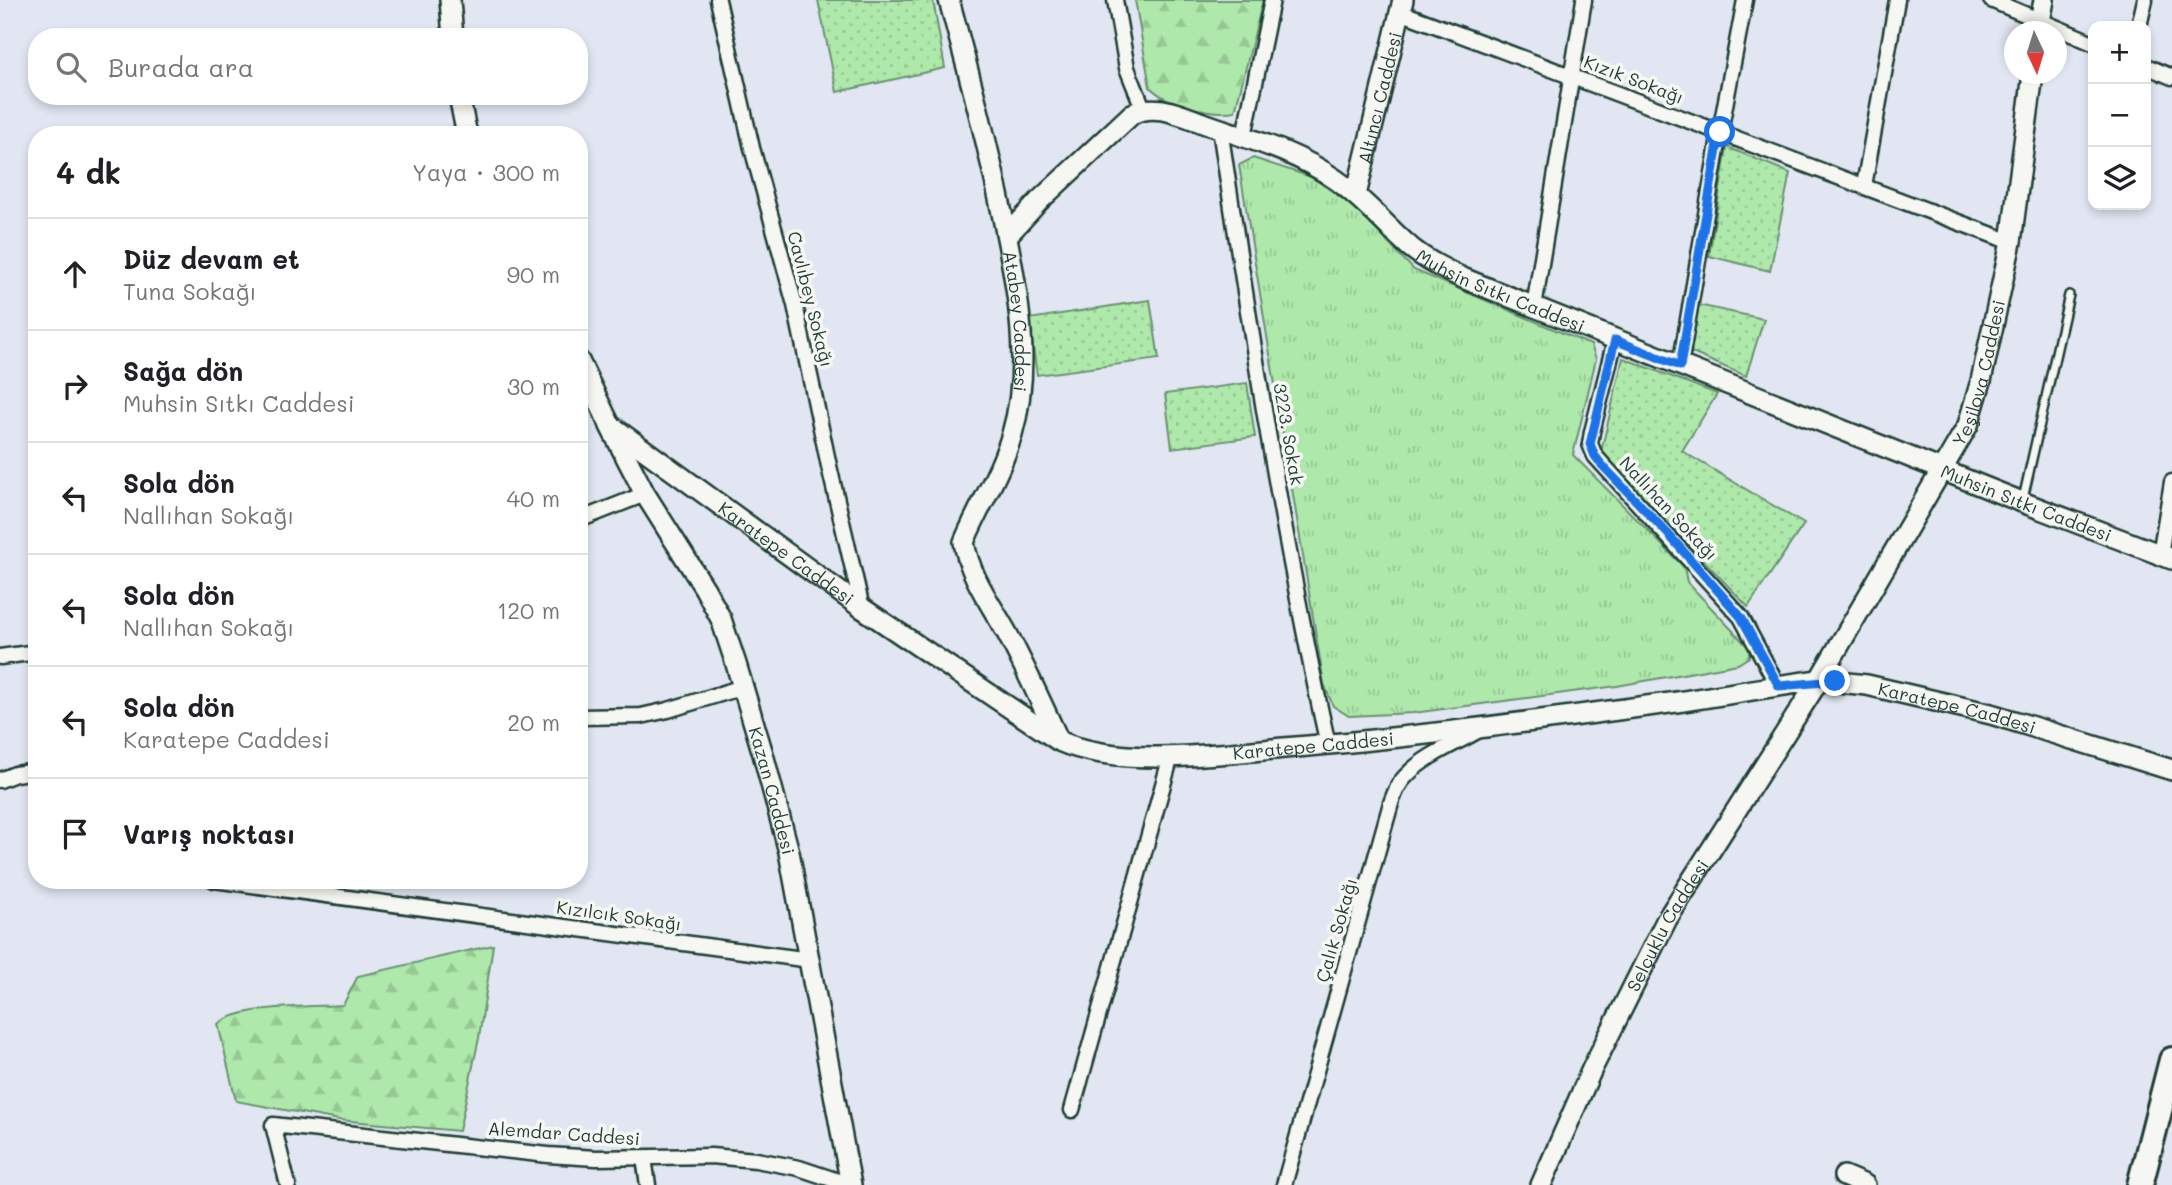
<!DOCTYPE html>
<html lang="tr">
<meta charset="utf-8">
<style>
body{margin:0;font-family:Mali,sans-serif;background:#f2f2f2;color:#202124}
.controls{position:absolute;right:21px;top:21px;display:grid;overflow:hidden;border-radius:14px;box-shadow:0 4px 10px #0003}
.controls button{width:63px;height:63px;display:grid;place-items:center;padding:0;border:0;border-bottom:2px solid #e0e0e0;background:#fff;color:#202124;font:35px sans-serif}
.compass{position:absolute;left:2004px;top:21px;width:63px;height:63px;border-radius:50%;background:#fff;box-shadow:0 4px 10px #0003;rotate:176deg}
.stop{position:absolute;width:21px;height:21px;margin:-16px;border:5px solid #1a73e8;border-radius:50%;background:#fff}
.stop.end{background:#1a73e8;border-color:#fff;box-shadow:0 2px 7px #0008}
.list{margin:0;padding:0;list-style:none}
h2{display:flex;justify-content:space-between;align-items:center;height:91px;margin:0;padding:0 28px;font-size:30px}
h2 small{font-size:23px;font-weight:400;color:#757577}
.list li{display:grid;grid-template-columns:46px 1fr auto;gap:21px;align-items:center;box-sizing:border-box;height:112px;padding:0 28px;border-top:2px solid #e0e0e0}
.list b{display:block;font-size:26px;white-space:nowrap}
.list p{margin:0;font-size:23px;white-space:nowrap;color:#757577}
.list em{font-size:23px;font-style:normal;color:#757577}
.icon{flex:none;width:38px;height:38px;fill:none;stroke:currentColor;stroke-width:2;stroke-linecap:round;stroke-linejoin:round}
.map{position:relative;flex:none;width:2172px;height:1185px;overflow:hidden}
.search{position:absolute;background:#fff;box-shadow:0 4px 10px #0003;left:28px;top:28px;width:560px;height:77px;display:flex;align-items:center;gap:18px;box-sizing:border-box;padding:0 24px;border-radius:28px;color:#757577;font-size:26px}
.panel{position:absolute;background:#fff;box-shadow:0 4px 10px #0003;left:28px;top:126px;width:560px;height:763px;border-radius:28px}
.map>svg:first-child{display:block}
.grass{fill:url(#grass-tufts);stroke:#679270;stroke-width:2}
.forest{fill:url(#forest-firs);stroke:#679270;stroke-width:2}
.park{fill:url(#park-dots);stroke:#679270;stroke-width:2}
.lines{fill:none;stroke-linecap:round;stroke-linejoin:round}
.service-casing{stroke:#1f3d34;stroke-width:12}
.minor-casing{stroke:#1f3d34;stroke-width:19}
.tertiary-casing{stroke:#1f3d34;stroke-width:24}
.trunk-casing{stroke:#1f3d34;stroke-width:30}
.service{stroke:#f6f6f2;stroke-width:7}
.minor{stroke:#f6f6f2;stroke-width:14}
.tertiary{stroke:#f6f6f2;stroke-width:19}
.trunk{stroke:#f6f6f2;stroke-width:24}
.route{stroke:#1a73e8;stroke-width:9}
.labels{text-anchor:middle;dominant-baseline:central;stroke-width:7;stroke-linejoin:round;paint-order:stroke}
.street-label{font-size:18px;fill:#1f3d34;stroke:#f6f6f2}
</style>
<div class="map">
<svg width="2172" height="1185" viewBox="0 0 2172 1185">
<defs>
<pattern id="grass-tufts" width="24" height="20" patternUnits="userSpaceOnUse" patternTransform="scale(1.75)"><rect width="24" height="20" fill="#afe8ab"/><path d="M3 7l-1-3M5 7V3M7 7l1-3M15 17l-1-3M17 17v-4M19 17l1-3" fill="none" stroke="#96c894"/></pattern>
<pattern id="forest-firs" width="22" height="20" patternUnits="userSpaceOnUse" patternTransform="scale(1.75)"><rect width="22" height="20" fill="#afe8ab"/><path d="M5 1l3.5 6h-7zM16 11l3.5 6h-7z" fill="#96c894"/></pattern>
<pattern id="park-dots" width="8" height="8" patternUnits="userSpaceOnUse" patternTransform="scale(1.75)"><rect width="8" height="8" fill="#afe8ab"/><path d="M2 2h.1M6 6h.1" fill="none" stroke="#96c894" stroke-width="1.8" stroke-linecap="round"/></pattern>
</defs>
<rect width="100%" height="100%" fill="#e2e6f2"/>
<filter id="ink" filterUnits="userSpaceOnUse"><feTurbulence type="fractalNoise" baseFrequency=".0143" numOctaves="2"/><feDisplacementMap in="SourceGraphic" scale="14" xChannelSelector="R" yChannelSelector="G"/><feConvolveMatrix kernelMatrix="1 2 1 2 8 2 1 2 1" color-interpolation-filters="sRGB"/></filter>
<g filter="url(#ink)">
<!-- grass -->
<polygon class="grass" points="1253,158 1314,178 1366,216 1388,243 1414,270 1591,345 1596,359 1573,455 1684,567 1687,582 1749,648 1749,657 1738,664 1617,686 1512,700 1413,713 1349,716 1333,706 1324,684 1239,165"/>
<!-- forest -->
<g class="forest">
<path d="M1135 0H1263L1235 111C1212 115 1167 105 1150 87Z"/>
<path d="M493 945 479 1038 459 1131 339 1120 236 1101 218 1024C242 1005 311 1007 343 1005L358 976Z"/>
</g>
<!-- park -->
<g class="park">
<polygon points="818,0 933,0 945,68 837,92"/>
<polygon points="1727,147 1790,173 1770,271 1709,256"/>
<polygon points="1150,300 1159,359 1037,375 1029,319"/>
<polygon points="1698,305 1764,319 1746,376 1692,353 1690,345"/>
<polygon points="1623,358 1717,394 1682,451 1804,524 1748,607 1601,452"/>
<polygon points="1247,383 1255,437 1172,448 1165,394"/>
</g>
<g class="lines">
<!-- service casing -->
<g class="service-casing">
<polyline id="service" points="2023,499 2069,295"/>
</g>
<!-- minor casing -->
<g class="minor-casing">
<g id="minor">
<polyline points="718,0 752,148 795,305 829,466 862,608"/>
<polyline points="1115,0 1127,68 1143,108"/>
<polyline points="1991,0 2093,43"/>
<polyline points="1400,12 2011,242"/>
<polyline points="2139,26 2145,0"/>
<polyline points="2146,66 2172,77"/>
<path d="M1220 129C1251 335 1283 541 1328 745"/>
<polyline points="1244,136 1272,0"/>
<polyline points="1864,186 1897,0"/>
<polyline points="1534,307 1584,0"/>
<polyline points="1615,340 1592,432 1590,444 1595,456 1741,617 1778,686"/>
<polyline points="1680,366 1720,132 1745,0"/>
<polyline points="579,520 645,494"/>
<polyline points="2160,555 2172,482"/>
<polyline points="0,657 37,652"/>
<polyline points="579,717 641,716 668,710 743,687"/>
<polyline points="0,780 15,774 37,771"/>
<polyline points="214,880 810,960"/>
<polyline points="1072,1110 1171,756"/>
<polyline points="644,1158 648,1185"/>
<polyline points="288,1185 273,1125 548,1155 596,1158 711,1156 756,1160 799,1168 850,1185"/>
<path d="M1284 1185 1391 803C1395 792 1399 782 1408 774 1425 756 1457 743 1479 730"/>
</g>
</g>
<!-- tertiary casing -->
<g class="tertiary-casing">
<g id="tertiary">
<polyline points="450,0 453,37"/>
<path id="s1" d="M949 0C969 74 989 148 1004 223 1018 291 1032 366 1012 434 1001 472 979 506 964 542 969 575 992 606 1008 635 1026 669 1042 704 1058 739"/>
<polyline points="2038,32 2044,0"/>
<polyline points="459,96 467,135"/>
<path id="s2" d="M1356 195 1403 0"/>
<path id="s3" d="M1007 236 1040 200 1132 114C1155 102 1180 115 1203 123 1249 139 1295 151 1335 179 1363 198 1385 225 1410 247 1427 261 1446 270 1465 279L2022 502 2172 559"/>
<path id="s4" d="M579 361 610 425 862 608 1059 741C1120 768 1218 754 1284 748 1410 738 1536 721 1662 704 1714 697 1766 687 1819 680L1867 685 1991 714 2172 770"/>
<path id="s5" d="M610 426 645 494 705 589 721 619 736 664 763 754 789 852 851 1185"/>
<polyline points="1844,1176 1865,1185"/>
<path id="s6" d="M1541 1185 1592 1069 1667 919 1819 680 1968 425 1981 381 2011 242 2033 74"/>
</g>
</g>
<!-- trunk casing -->
<g class="trunk-casing">
<polyline id="trunk" points="2140,1185 2172,1060"/>
</g>
<!-- service -->
<use href="#service" class="service"/>
<!-- minor -->
<use href="#minor" class="minor"/>
<!-- tertiary -->
<use href="#tertiary" class="tertiary"/>
<!-- trunk -->
<use href="#trunk" class="trunk"/>
</g>
</g>
<g class="lines" filter="url(#ink)">
<!-- route -->
<polyline class="route" points="1720,132 1680,366 1615,340 1590,444 1595,456 1602,465 1668,534 1741,617 1779,686 1835,681"/>
</g>
<g class="labels">
<!-- street labels -->
<g class="street-label">
<text transform="translate(1634 79) rotate(21)">Kızık Sokağı</text>
<text stroke="none"><textPath href="#s2" startOffset="100">Altıncı Caddesi</textPath></text>
<text stroke="none"><textPath href="#s3" startOffset="595">Muhsin Sıtkı Caddesi</textPath></text>
<text transform="translate(811 299) rotate(76)">Cavlıbey Sokağı</text>
<text stroke="none"><textPath href="#s1" startOffset="329">Atabey Caddesi</textPath></text>
<text stroke="none"><textPath href="#s6" startOffset="926">Yeşilova Caddesi</textPath></text>
<text transform="translate(1289 434) rotate(80)">3223. Sokak</text>
<text stroke="none"><textPath href="#s3" startOffset="1162">Muhsin Sıtkı Caddesi</textPath></text>
<text transform="translate(1669 508) rotate(47)">Nallıhan Sokağı</text>
<text stroke="none"><textPath href="#s4" startOffset="289">Karatepe Caddesi</textPath></text>
<text stroke="none"><textPath href="#s4" startOffset="1528">Karatepe Caddesi</textPath></text>
<text stroke="none"><textPath href="#s4" startOffset="877">Karatepe Caddesi</textPath></text>
<text stroke="none"><textPath href="#s5" startOffset="402">Kazan Caddesi</textPath></text>
<text transform="translate(619 915) rotate(8)">Kızılcık Sokağı</text>
<text stroke="none"><textPath href="#s6" startOffset="289">Selçuklu Caddesi</textPath></text>
<text transform="translate(1336 930) rotate(-74)">Çalık Sokağı</text>
<text transform="translate(564 1133) rotate(4)">Alemdar Caddesi</text>
</g>
</g>
</svg>
<div class="controls">
<button>+</button>
<button>−</button>
<button><svg class="icon" aria-label="layers" viewBox="0 0 24 24"><path d="M12 4l9 5-9 5-9-5zM3 14l9 5 9-5"/></svg></button>
</div>
<svg class="compass" viewBox="-18 -18 36 36"><path d="M0-13l5 13h-10z" fill="#e53935"/><path d="M0 13l5-13h-10z" fill="#757577"/></svg>
<div class="stop" style="left:1720px;top:132px"></div>
<div class="stop end" style="left:1835px;top:681px"></div>
<div class="search"><svg class="icon" aria-label="search" viewBox="0 0 24 24"><circle cx="10" cy="10" r="6"/><path d="M15 15l6 6"/></svg>Burada ara</div>
<section class="panel">
<h2>4 dk<small>Yaya · 300 m</small></h2>
<ul class="list">
<li><svg class="icon" aria-label="ahead" viewBox="0 0 24 24"><path d="M12 20V5M6 11l6-6 6 6"/></svg><div><b>Düz devam et</b><p>Tuna Sokağı</p></div><em>90 m</em></li>
<li><svg class="icon" aria-label="right" viewBox="0 0 24 24"><path d="M7 20v-9h11M14 6l5 5-5 5"/></svg><div><b>Sağa dön</b><p>Muhsin Sıtkı Caddesi</p></div><em>30 m</em></li>
<li><svg class="icon" aria-label="left" viewBox="0 0 24 24"><path d="M17 20v-9H6M10 6l-5 5 5 5"/></svg><div><b>Sola dön</b><p>Nallıhan Sokağı</p></div><em>40 m</em></li>
<li><svg class="icon" aria-label="left" viewBox="0 0 24 24"><path d="M17 20v-9H6M10 6l-5 5 5 5"/></svg><div><b>Sola dön</b><p>Nallıhan Sokağı</p></div><em>120 m</em></li>
<li><svg class="icon" aria-label="left" viewBox="0 0 24 24"><path d="M17 20v-9H6M10 6l-5 5 5 5"/></svg><div><b>Sola dön</b><p>Karatepe Caddesi</p></div><em>20 m</em></li>
<li><svg class="icon" aria-label="arrive" viewBox="0 0 24 24"><path d="M6 21V4h12l-3 4 3 4H6"/></svg><div><b>Varış noktası</b></div></li>
</ul>
</section>
</div>
